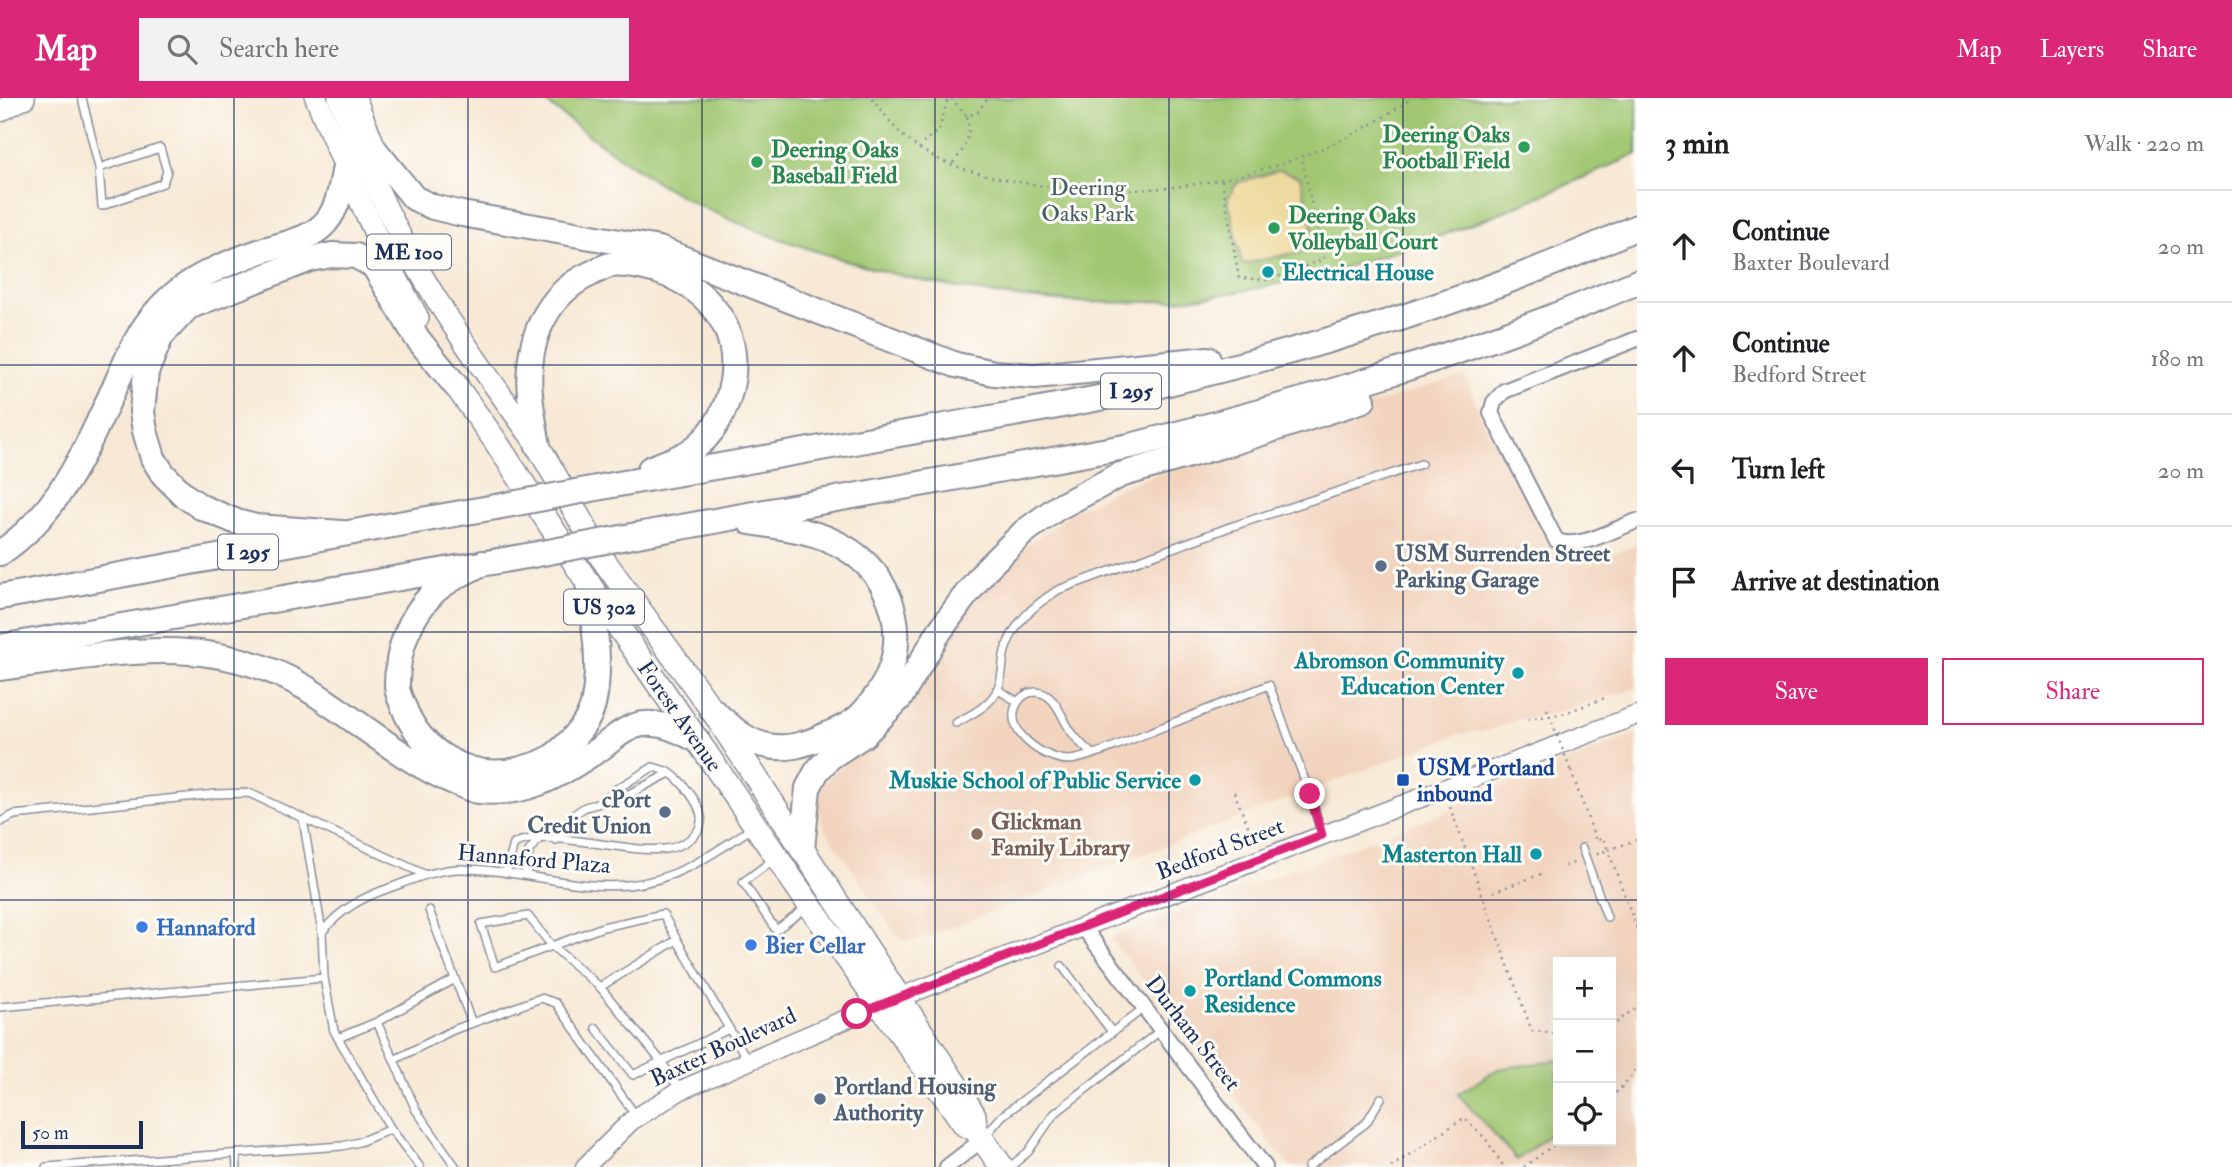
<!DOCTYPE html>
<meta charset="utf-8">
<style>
body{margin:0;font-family:"IM FELL Double Pica",serif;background:#f2f2f2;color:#202124}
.controls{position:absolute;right:21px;bottom:21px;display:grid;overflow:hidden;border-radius:0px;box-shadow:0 7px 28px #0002}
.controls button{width:63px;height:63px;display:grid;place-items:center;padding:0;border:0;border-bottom:2px solid #e0e0e0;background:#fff;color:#202124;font:35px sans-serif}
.scale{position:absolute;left:21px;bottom:18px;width:122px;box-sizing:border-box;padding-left:7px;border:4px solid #1b2f5e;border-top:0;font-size:19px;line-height:24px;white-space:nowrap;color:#1b2f5e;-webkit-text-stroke:5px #fdfcf7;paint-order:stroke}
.stop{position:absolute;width:21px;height:21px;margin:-16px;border:5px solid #db2777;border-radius:50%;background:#fff}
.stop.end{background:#db2777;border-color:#fff;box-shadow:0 2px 7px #0008}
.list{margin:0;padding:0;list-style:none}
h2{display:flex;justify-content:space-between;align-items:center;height:91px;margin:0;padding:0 28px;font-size:30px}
h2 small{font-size:23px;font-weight:400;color:#757577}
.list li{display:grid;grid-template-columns:46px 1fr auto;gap:21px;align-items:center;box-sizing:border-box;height:112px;padding:0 28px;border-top:2px solid #e0e0e0}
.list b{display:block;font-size:26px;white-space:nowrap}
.list p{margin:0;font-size:23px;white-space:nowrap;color:#757577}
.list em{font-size:23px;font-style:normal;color:#757577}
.actions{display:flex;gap:14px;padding:21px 28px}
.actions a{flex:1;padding:16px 0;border:2px solid #db2777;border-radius:0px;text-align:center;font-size:24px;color:#db2777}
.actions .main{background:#db2777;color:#fff}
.icon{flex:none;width:38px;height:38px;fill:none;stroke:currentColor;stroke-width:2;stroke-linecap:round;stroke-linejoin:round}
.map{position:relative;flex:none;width:1637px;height:1069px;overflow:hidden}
header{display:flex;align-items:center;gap:42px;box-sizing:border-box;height:98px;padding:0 35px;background:#db2777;color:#fff}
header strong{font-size:33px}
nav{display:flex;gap:38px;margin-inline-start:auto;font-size:24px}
.search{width:490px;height:63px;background:#f2f2f2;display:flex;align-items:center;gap:18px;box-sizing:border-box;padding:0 24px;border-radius:0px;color:#757577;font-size:26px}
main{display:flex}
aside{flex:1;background:#fff}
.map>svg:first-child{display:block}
.built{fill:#f2d4be;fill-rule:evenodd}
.green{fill:#a1c772;stroke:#5e7b68;stroke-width:2}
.sand{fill:#eeda9e;stroke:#84847e;stroke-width:2}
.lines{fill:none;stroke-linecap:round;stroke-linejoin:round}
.service-casing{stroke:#898c9a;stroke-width:10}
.minor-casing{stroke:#898c9a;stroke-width:18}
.tertiary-casing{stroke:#898c9a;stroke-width:21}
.primary-casing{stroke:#898c9a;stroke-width:24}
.trunk-casing{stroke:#898c9a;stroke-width:26}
.motorway-casing{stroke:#898c9a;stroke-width:28}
.path{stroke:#898c9a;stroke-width:2.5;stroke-dasharray:2 5;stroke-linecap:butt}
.service{stroke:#fff;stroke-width:7}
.minor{stroke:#fff;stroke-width:14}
.tertiary{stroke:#fff;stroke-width:18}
.primary{stroke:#fff;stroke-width:21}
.trunk{stroke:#fff;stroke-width:23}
.motorway{stroke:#fff;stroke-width:24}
.motorway-bridge-casing{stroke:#898c9a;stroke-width:28;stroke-linecap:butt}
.path-bridge{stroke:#898c9a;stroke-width:2.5;stroke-dasharray:2 5;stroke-linecap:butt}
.motorway-bridge{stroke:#fff;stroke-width:24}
.route{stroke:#db2777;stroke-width:9}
.grid{fill:none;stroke:#1b2f5e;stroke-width:2;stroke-opacity:0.55}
.leisure-dot{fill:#2e9e5b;stroke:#fdfcf7;stroke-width:2.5}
.culture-dot{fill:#0f9aa8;stroke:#fdfcf7;stroke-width:2.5}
.service-dot{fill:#5c6f8a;stroke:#fdfcf7;stroke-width:2.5}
.transit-dot{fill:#1a4fb4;stroke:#fdfcf7;stroke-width:2.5}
.education-dot{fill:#8d6e63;stroke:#fdfcf7;stroke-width:2.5}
.shop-dot{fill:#3f7fe0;stroke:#fdfcf7;stroke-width:2.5}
.labels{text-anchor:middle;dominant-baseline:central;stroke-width:6;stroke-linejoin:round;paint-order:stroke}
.shield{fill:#fdfcf7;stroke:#5f6c8c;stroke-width:2}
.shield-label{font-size:21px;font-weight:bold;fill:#1b2f5e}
.leisure-label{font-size:23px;font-weight:bold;fill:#27864d;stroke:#fdfcf7;text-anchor:start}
.park-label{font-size:23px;fill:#435d64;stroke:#fdfcf7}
.culture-label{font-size:23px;font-weight:bold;fill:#0d838f;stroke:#fdfcf7;text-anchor:end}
.service-label{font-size:23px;font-weight:bold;fill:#4e5e75;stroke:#fdfcf7;text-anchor:start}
.street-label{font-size:23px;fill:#1b2f5e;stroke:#fdfcf7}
.transit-label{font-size:23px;font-weight:bold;fill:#164399;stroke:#fdfcf7;text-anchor:start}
.education-label{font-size:23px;font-weight:bold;fill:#785e54;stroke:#fdfcf7;text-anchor:start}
.shop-label{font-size:23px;font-weight:bold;fill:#366cbe;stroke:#fdfcf7;text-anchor:start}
</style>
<header>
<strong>Map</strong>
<div class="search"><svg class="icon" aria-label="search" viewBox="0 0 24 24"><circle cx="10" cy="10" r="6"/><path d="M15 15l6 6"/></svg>Search here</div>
<nav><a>Map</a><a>Layers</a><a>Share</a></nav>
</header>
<main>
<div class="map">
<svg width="1637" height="1069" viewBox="0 0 1637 1069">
<rect width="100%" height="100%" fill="#fdfcf7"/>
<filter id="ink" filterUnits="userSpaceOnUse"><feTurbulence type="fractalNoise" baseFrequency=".0143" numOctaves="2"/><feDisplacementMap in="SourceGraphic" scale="14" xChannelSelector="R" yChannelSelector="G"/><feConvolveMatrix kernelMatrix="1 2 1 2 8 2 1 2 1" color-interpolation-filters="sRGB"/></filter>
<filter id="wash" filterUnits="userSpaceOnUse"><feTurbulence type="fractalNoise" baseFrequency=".00686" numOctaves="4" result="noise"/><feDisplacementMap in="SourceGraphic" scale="28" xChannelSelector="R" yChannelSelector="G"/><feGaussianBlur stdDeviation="1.57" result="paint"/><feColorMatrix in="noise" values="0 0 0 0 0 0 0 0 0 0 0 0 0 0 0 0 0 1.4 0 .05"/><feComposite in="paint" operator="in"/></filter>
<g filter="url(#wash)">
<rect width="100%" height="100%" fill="#f7e9d5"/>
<!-- built -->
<g class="built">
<polygon points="1464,277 1484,324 1555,455 1570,460 1585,458 1591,464 1637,447 1637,590 1552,616 1521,621 1487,633 1459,636 918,842 905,842 894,834 822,727 821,716 816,711 816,706 823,687 834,674 888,634 902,619 946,542 986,488 1027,447 1072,414 1121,389 1179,368"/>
<path d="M1637 636V1069H1290L1110 840 1449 713 1477 697ZM1558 864H1611V1043H1558Z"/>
</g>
<!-- green -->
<g class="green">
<path d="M540 0H1637V56C1493 120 1344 184 1186 201 1055 214 921 190 798 147 756 133 713 117 674 94 627 67 583 33 540 0Z"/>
<polygon points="1558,962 1558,1030 1517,1062 1458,996 1498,971"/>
</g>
<!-- sand -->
<polygon class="sand" points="1280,72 1300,79 1318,150 1242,166 1228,100 1237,85"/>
</g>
<g filter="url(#ink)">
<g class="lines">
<!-- service casing -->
<g class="service-casing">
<g id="service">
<polyline points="82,0 99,70 102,108 163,85 167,73 160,50 99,70"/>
<polyline points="997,591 1018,604"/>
<path d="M956 625C970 617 986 610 995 596 1004 583 1001 568 1005 553 1014 524 1033 508 1058 492L1230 429 1421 366"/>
<path d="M1091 655C1083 648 1076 641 1070 632 1061 618 1055 595 1036 594 1028 594 1022 598 1018 604 1000 632 1044 662 1069 662 1086 661 1118 647 1135 640 1180 622 1224 605 1269 587L1310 696 1322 737"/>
<polyline points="605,702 613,693 653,669 669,674"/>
<polyline points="303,721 322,834"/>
<polyline points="0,724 14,717 216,696 249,695 426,777"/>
<polyline points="1582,750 1607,819"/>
<polyline points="773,762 743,784 776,832 808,809"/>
<path d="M506 775 514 746C545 729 627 756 665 751 681 749 704 737 701 718 699 704 681 682 670 675L623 699 585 709 572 718 556 742"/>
<polyline points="526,777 529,753 539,741"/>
<polyline points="429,812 455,881"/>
<polygon points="528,818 552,848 495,869 481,826"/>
<polyline points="1062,868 1112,934"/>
<polyline points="600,889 552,848 603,829 663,816 677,842"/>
<polyline points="0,909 324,880"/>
<polyline points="377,924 455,881 472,925"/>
<polyline points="596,930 633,977 729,931"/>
<polyline points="338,940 377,924 394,962"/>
<polyline points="680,992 661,963 600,889 677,842 747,961"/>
<polyline points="985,1038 1002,1018 1144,910"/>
<polyline points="236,1055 237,1069"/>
<polyline points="46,1069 342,1048 359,1044 391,1031"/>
<path d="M420 1069 391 1031 334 933 324 880 322 834C342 810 363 799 392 789 414 781 435 772 458 771 515 770 571 792 628 787 675 783 713 756 752 730"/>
<polyline points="456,1069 416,1012 394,962 453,932 541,900 556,905 636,1018"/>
<polyline points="1010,1069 1028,1054 1054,1016 1161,932"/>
<polyline points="1308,1069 1366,1025 1381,1000"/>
</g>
</g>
<!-- minor casing -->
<g class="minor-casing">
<g id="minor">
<path d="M1637 241 1504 293 1494 304 1491 315 1556 442C1576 454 1616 430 1637 423"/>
<polyline points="1083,829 1265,1069"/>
<polyline points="947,1069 983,1041"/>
</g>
</g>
<!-- tertiary casing -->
<g class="tertiary-casing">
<g id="tertiary">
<polyline points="898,900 1637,617"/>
<polyline points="585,1069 631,1023 681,992 879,907"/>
</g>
</g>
<!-- primary casing -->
<g class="primary-casing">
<g id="primary">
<path d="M316 0C347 75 379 149 418 220"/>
<path d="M339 0C358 50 380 99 405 147 442 217 491 283 538 348"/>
<polyline points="355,0 382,67"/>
<polyline points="0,13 24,0"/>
</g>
</g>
<!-- trunk casing -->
<g class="trunk-casing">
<g id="trunk">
<polyline points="456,288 494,341 588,485 704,652 810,808 965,1027 975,1031"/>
<polyline points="538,348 602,460 712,612 958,990 974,1017 975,1031 1002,1069"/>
</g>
</g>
<!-- motorway casing -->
<g class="motorway-casing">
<g id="motorway">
<polyline points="375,52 414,100 433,109 462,116 659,151 956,267 994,275 1035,278 1208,261"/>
<path d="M538 348C534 323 527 294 530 269 533 229 553 193 590 176 596 173 603 169 610 167 625 165 642 169 657 173 707 189 741 229 732 284 727 312 713 339 689 354 678 361 662 365 650 371"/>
<path d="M607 388C714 369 821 350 928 331 1006 317 1083 305 1160 287 1322 248 1485 199 1637 129"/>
<polyline points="342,435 256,429 237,424 201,409 185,398 163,376 153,360 145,333 142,314 146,274 161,238 188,209 310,161 332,157 356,158 374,168 417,240 456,288"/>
<path d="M637 437 1130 348C1302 305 1474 255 1637 184"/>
<path d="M0 455C60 415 87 349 116 286 128 260 138 233 158 212 185 181 226 165 264 152 284 146 312 141 326 124 339 109 341 88 345 69"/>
<path d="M483 465C466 474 446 482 433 495 409 520 397 552 397 587 397 594 400 601 403 607 420 655 471 685 521 671 539 666 550 663 563 650 575 639 589 623 593 607 602 566 594 526 588 485"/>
<path d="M0 499C166 469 331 437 496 409"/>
<polyline points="0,549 527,458"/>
<path d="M0 570C107 557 207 531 306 590 356 621 400 661 454 684 462 687 471 692 479 693 530 698 560 676 601 650 610 643 621 633 632 629 654 620 677 631 697 642"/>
<path d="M712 612C728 626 743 642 764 647 786 653 807 646 826 637 836 633 846 629 855 622 865 615 872 604 879 594 913 543 895 477 842 448 814 432 781 429 750 424"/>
<polyline points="802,751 808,690 817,673 830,659 864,637 900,600 939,534 962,502 988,469 1024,434 1057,410 1120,377 1237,343 1363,302"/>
</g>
</g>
<!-- path -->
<g class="path">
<path d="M872 0C886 18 899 38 919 50 945 68 979 76 1009 82 1144 110 1300 81 1412 0"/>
<polyline points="951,0 967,18 978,14 988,0"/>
<polyline points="919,51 926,42 939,32 948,0"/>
<path d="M953 65C966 49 972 38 967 18"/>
<polyline points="1222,82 1239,180 1269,182 1324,161 1301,58"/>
<polyline points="1528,621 1562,616 1605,600"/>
<polyline points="1571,673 1596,743 1603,740 1608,752 1595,757"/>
<polyline points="1234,694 1251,735"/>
<polyline points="1450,709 1532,933 1558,935"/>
<polyline points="1637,742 1608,752 1637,831"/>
<polyline points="1565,768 1576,764"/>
<polyline points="1493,794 1544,775"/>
<polyline points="1611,929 1634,911 1637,906"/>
<polyline points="1611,1000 1631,979 1637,968"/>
<polyline points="1391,1069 1464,1020 1485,1040 1504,1069"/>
<polyline points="1524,1069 1559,1043"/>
</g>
<!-- service -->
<use href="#service" class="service"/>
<!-- minor -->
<use href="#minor" class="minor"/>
<!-- tertiary -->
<use href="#tertiary" class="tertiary"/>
<!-- primary -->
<use href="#primary" class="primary"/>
<!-- trunk -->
<use href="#trunk" class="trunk"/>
<!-- motorway -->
<use href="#motorway" class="motorway"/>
<!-- motorway-bridge casing -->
<g class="motorway-bridge-casing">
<g id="motorway-bridge">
<polyline points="496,409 607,388"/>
<polyline points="527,458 637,437"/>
</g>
</g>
<!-- path-bridge -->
<polyline class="path-bridge" points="1547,611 1571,673"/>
<!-- motorway-bridge -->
<use href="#motorway-bridge" class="motorway-bridge"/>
</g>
</g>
<g class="lines" filter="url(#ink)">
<!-- route -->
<polyline class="route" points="857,916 1322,737 1310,696"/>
</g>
<!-- grid -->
<path class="grid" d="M234 0V1069M468 0V1069M702 0V1069M935 0V1069M1169 0V1069M1403 0V1069M0 267H1637M0 534H1637M0 802H1637"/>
<!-- markers -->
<g class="leisure-dot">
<circle cx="1524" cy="49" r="7"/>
<circle cx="757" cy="64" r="7"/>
<circle cx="1274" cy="130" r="7"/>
</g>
<g class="culture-dot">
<circle cx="1268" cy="174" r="7"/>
<circle cx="1518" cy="575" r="7"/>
<circle cx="1195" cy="682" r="7"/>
<circle cx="1536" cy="756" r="7"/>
<circle cx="1190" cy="893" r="7"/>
</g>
<g class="service-dot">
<circle cx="1381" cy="468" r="7"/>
<circle cx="665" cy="714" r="7"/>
<circle cx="820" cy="1001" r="7"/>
</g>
<rect class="transit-dot" x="1396" y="675" width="14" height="14" rx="3.5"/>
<circle class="education-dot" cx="977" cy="736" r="7"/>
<g class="shop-dot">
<circle cx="142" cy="829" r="7"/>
<circle cx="751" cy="847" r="7"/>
</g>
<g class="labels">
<!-- shield labels -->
<g class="shield">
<rect x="367" y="136.5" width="84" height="35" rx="5"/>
<rect x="1101" y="275.5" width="60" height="35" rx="5"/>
<rect x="218" y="436.5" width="60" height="35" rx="5"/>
<rect x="564" y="491.5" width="80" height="35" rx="5"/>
</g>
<g class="shield-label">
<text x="409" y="154">ME 100</text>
<text x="1131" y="293">I 295</text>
<text x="248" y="454">I 295</text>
<text x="604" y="509">US 302</text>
</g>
<!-- leisure labels -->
<g class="leisure-label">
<text x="1510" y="36" text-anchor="end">Deering Oaks<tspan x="1510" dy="26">Football Field</tspan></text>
<text x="771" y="51">Deering Oaks<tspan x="771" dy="26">Baseball Field</tspan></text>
<text x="1288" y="117">Deering Oaks<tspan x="1288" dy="26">Volleyball Court</tspan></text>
</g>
<!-- park labels -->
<g class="park-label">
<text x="1088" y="89">Deering<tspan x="1088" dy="26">Oaks Park</tspan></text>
</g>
<!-- culture labels -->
<g class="culture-label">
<text x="1282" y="174" text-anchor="start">Electrical House</text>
<text x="1504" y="562">Abromson Community<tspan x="1504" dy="26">Education Center</tspan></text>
<text x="1181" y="682">Muskie School of Public Service</text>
<text x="1522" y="756">Masterton Hall</text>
<text x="1204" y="880" text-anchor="start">Portland Commons<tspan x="1204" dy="26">Residence</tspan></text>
</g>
<!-- service labels -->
<g class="service-label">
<text x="1395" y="455">USM Surrenden Street<tspan x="1395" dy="26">Parking Garage</tspan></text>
<text x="651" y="701" text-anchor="end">cPort<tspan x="651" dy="26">Credit Union</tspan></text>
<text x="834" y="988">Portland Housing<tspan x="834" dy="26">Authority</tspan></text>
</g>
<!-- street labels -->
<g class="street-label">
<text transform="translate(680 618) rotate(55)">Forest Avenue</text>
<text transform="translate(1220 751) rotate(-21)">Bedford Street</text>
<text transform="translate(534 761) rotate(5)">Hannaford Plaza</text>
<text transform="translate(1193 935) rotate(52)">Durham Street</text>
<text transform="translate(723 949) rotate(-25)">Baxter Boulevard</text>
</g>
<!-- transit labels -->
<g class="transit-label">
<text x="1417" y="669">USM Portland<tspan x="1417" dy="26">inbound</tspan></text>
</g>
<!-- education labels -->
<g class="education-label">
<text x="991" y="723">Glickman<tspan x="991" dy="26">Family Library</tspan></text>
</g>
<!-- shop labels -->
<g class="shop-label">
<text x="156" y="829">Hannaford</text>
<text x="765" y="847">Bier Cellar</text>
</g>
</g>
</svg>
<div class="controls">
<button>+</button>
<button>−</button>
<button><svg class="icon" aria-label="locate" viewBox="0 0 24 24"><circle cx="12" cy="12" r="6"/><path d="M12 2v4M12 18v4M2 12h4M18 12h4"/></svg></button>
</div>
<div class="scale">50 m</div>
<div class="stop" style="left:857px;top:916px"></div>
<div class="stop end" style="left:1310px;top:696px"></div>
</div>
<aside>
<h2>3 min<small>Walk · 220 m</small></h2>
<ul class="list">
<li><svg class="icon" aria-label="ahead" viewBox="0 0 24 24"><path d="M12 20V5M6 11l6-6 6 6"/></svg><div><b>Continue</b><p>Baxter Boulevard</p></div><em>20 m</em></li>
<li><svg class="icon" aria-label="ahead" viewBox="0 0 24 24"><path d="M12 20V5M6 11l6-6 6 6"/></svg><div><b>Continue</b><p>Bedford Street</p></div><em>180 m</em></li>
<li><svg class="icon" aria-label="left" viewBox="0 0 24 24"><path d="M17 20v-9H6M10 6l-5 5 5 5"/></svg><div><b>Turn left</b></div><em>20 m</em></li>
<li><svg class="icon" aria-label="arrive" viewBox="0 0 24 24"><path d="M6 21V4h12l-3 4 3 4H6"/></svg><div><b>Arrive at destination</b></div></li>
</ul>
<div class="actions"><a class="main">Save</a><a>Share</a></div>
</aside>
</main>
